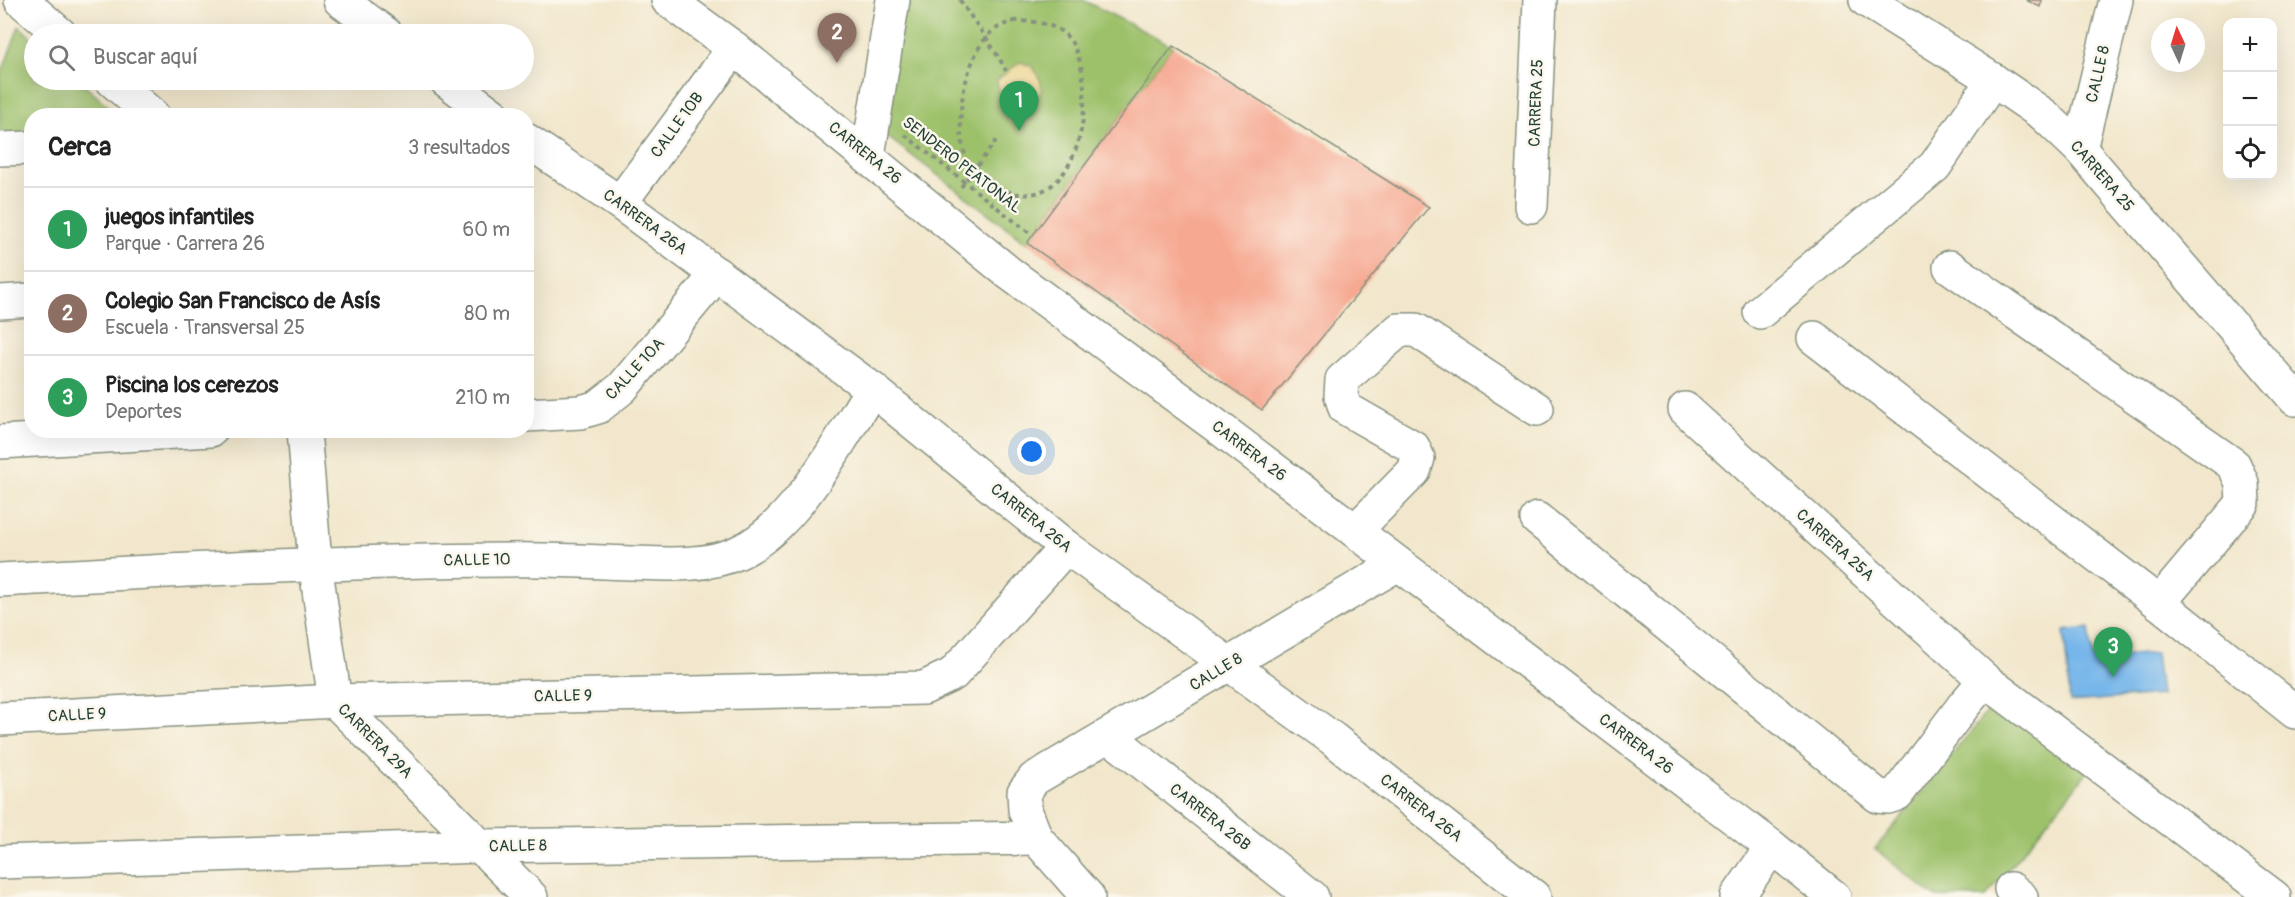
<!DOCTYPE html>
<html lang="es">
<meta charset="utf-8">
<style>
body{margin:0;font-family:Pangolin,sans-serif;background:#f2f2f2;color:#222}
.controls{position:absolute;right:18px;top:18px;display:grid;overflow:hidden;border-radius:12px;box-shadow:0 6px 24px #0002}
.controls button{width:54px;height:54px;display:grid;place-items:center;padding:0;border:0;border-bottom:2px solid #e0e0e0;background:#fff;color:#222;font:30px sans-serif}
.compass{position:absolute;left:2151px;top:18px;width:54px;height:54px;border-radius:50%;background:#fff;box-shadow:0 6px 24px #0002;rotate:356deg}
.you{position:absolute;left:1032px;top:452px;width:21px;height:21px;margin:-15px;border:4px solid #fff;border-radius:50%;background:#1a73e8;box-shadow:0 0 0 9px #1a73e833}
.badge{display:grid;place-items:center;width:39px;height:39px;border-radius:50%;background:#c8321e;color:#fff;font-size:20px;font-weight:700}
.pin{position:absolute;translate:-50% -50px;filter:drop-shadow(0 2px 3px #0008)}
.pin::after{content:'';position:absolute;top:32px;width:21px;height:18px;background:inherit;clip-path:polygon(0 0,100% 0,50% 100%)}
.list{margin:0;padding:0;list-style:none}
h2{display:flex;justify-content:space-between;align-items:center;height:78px;margin:0;padding:0 24px;font-size:26px}
h2 small{font-size:20px;font-weight:400;color:#767676}
.list li{display:grid;grid-template-columns:39px 1fr auto;gap:18px;align-items:center;box-sizing:border-box;height:84px;padding:0 24px;border-top:2px solid #e0e0e0}
.list b{display:block;font-size:22px;white-space:nowrap}
.list p{margin:0;font-size:20px;white-space:nowrap;color:#767676}
.list em{font-size:20px;font-style:normal;color:#767676}
.icon{flex:none;width:33px;height:33px;fill:none;stroke:currentColor;stroke-width:2;stroke-linecap:round;stroke-linejoin:round}
.map{position:relative;flex:none;width:2295px;height:897px;overflow:hidden}
.search{position:absolute;background:#fff;box-shadow:0 6px 24px #0002;left:24px;top:24px;width:510px;height:66px;display:flex;align-items:center;gap:15px;box-sizing:border-box;padding:0 21px;border-radius:33px;color:#767676;font-size:22px}
.panel{position:absolute;background:#fff;box-shadow:0 6px 24px #0002;left:24px;top:108px;width:510px;height:330px;border-radius:24px}
.map>svg:first-child{display:block}
.green{fill:#9dc16a;stroke:#5e7f4f;stroke-width:1.5}
.sand{fill:#eeda9e;stroke:#868c69;stroke-width:1.5}
.water{fill:#76b6ea;stroke:#4a7a8f;stroke-width:1.5}
.building{fill:#f6a891}
.lines{fill:none;stroke-linecap:round;stroke-linejoin:round}
.minor-casing{stroke:#889280;stroke-width:36}
.path{stroke:#889280;stroke-width:4;stroke-dasharray:4.5 4.5;stroke-linecap:butt}
.minor{stroke:#fff;stroke-width:33}
.labels{text-anchor:middle;dominant-baseline:central;stroke-width:5;stroke-linejoin:round;paint-order:stroke}
.street-label{font-size:16px;fill:#1f3d34;stroke:#fbf7ec}
</style>
<div class="map">
<svg width="2295" height="897" viewBox="0 0 2295 897">
<rect width="100%" height="100%" fill="#fbf7ec"/>
<filter id="ink" filterUnits="userSpaceOnUse"><feTurbulence type="fractalNoise" baseFrequency=".0167" numOctaves="2"/><feDisplacementMap in="SourceGraphic" scale="12" xChannelSelector="R" yChannelSelector="G"/><feConvolveMatrix kernelMatrix="1 2 1 2 8 2 1 2 1" color-interpolation-filters="sRGB"/></filter>
<filter id="wash" filterUnits="userSpaceOnUse"><feTurbulence type="fractalNoise" baseFrequency=".008" numOctaves="4" result="noise"/><feDisplacementMap in="SourceGraphic" scale="24" xChannelSelector="R" yChannelSelector="G"/><feGaussianBlur stdDeviation="1.35" result="paint"/><feColorMatrix in="noise" values="0 0 0 0 0 0 0 0 0 0 0 0 0 0 0 0 0 1.4 0 .05"/><feComposite in="paint" operator="in"/></filter>
<g filter="url(#wash)">
<rect width="100%" height="100%" fill="#f2e7cc"/>
<!-- green -->
<g class="green">
<polygon points="887,0 1083,0 1173,46 1027,243 873,126"/>
<polygon points="19,26 34,40 34,80 78,80 118,115 32,116 31,136 0,137 0,78"/>
<polygon points="1998,698 2088,771 1986,897 1935,897 1875,849"/>
</g>
<!-- sand -->
<path class="sand" d="M1020 62 1032 66C1046 85 1045 96 1025 108 1009 105 998 96 997 80Z"/>
<!-- water -->
<polygon class="water" points="2089,628 2093,658 2156,653 2161,695 2070,702 2064,631"/>
<g id="blocks">
<!-- building -->
<g class="building">
<polygon points="2026,0 2042,0 2040,7"/>
<polygon points="1173,46 1429,207 1262,410 1027,243"/>
</g>
</g>
</g>
<g filter="url(#ink)">
<use href="#blocks" fill-opacity="0" stroke="#889280" stroke-width="1.5"/>
<g class="lines">
<!-- minor casing -->
<g class="minor-casing">
<g id="minor">
<polyline points="21,0 60,34"/>
<polyline points="340,0 386,34"/>
<polyline points="668,0 734,48 1009,273 1222,430 1772,847 1834,897"/>
<polyline points="1866,0 1993,80 2044,115 2080,149 2295,399"/>
<polyline points="112,80 153,116"/>
<polyline points="446,80 494,116"/>
<polyline points="526,140 620,203 872,389 1066,547 1333,739 1534,897"/>
<polyline points="0,149 32,148"/>
<polyline points="2080,149 2116,0"/>
<polyline points="868,156 893,0"/>
<polyline points="620,203 734,48"/>
<polyline points="1531,206 1540,0"/>
<polyline points="1950,267 2234,465 2242,483 2243,503 2159,603"/>
<polyline points="0,302 32,300"/>
<polyline points="1760,312 1935,166 1993,80"/>
<polyline points="1814,338 2159,603 2295,712"/>
<polyline points="1685,409 1985,680 2274,897"/>
<polyline points="526,415 581,412 598,407 622,388 717,274"/>
<polyline points="304,430 315,563 335,701 531,897"/>
<polyline points="0,442 211,430"/>
<polyline points="1537,519 1878,796 1888,797 1897,794 1964,705 1985,680"/>
<polyline points="1355,531 1414,471 1418,458 1413,447 1345,408 1341,395 1342,380 1399,330 1416,330 1537,409"/>
<path d="M0 580C169 571 338 561 508 560 549 559 591 562 632 563 666 564 706 567 737 553 795 528 839 441 872 389"/>
<polyline points="0,719 335,701 924,688 953,674 1066,547"/>
<polyline points="1109,736 1312,897"/>
<polyline points="0,862 481,846 1036,838"/>
<polyline points="2011,889 2021,897"/>
<polyline points="1088,897 1036,838 1025,810 1024,792 1034,779 1398,564"/>
<polyline points="1737,897 1772,847"/>
</g>
</g>
<!-- path -->
<g class="path">
<path d="M960 0C975 24 994 46 1006 71"/>
<path d="M1014 21C1035 21 1060 23 1072 43 1100 88 1081 217 1006 191 997 188 986 184 978 177 948 147 961 72 984 40 992 29 1002 25 1014 21Z"/>
<polyline points="905,135 1032,235"/>
<polyline points="961,187 999,137"/>
</g>
<!-- minor -->
<use href="#minor" class="minor"/>
</g>
</g>
<g class="labels">
<!-- street labels -->
<g class="street-label">
<text transform="translate(2098 74) rotate(-77)">CALLE 8</text>
<text transform="translate(1536 103) rotate(-88)">CARRERA 25</text>
<text transform="translate(677 125) rotate(-54)">CALLE 10B</text>
<text transform="translate(865 153) rotate(39)">CARRERA 26</text>
<text transform="translate(962 165) rotate(38)">SENDERO PEATONAL</text>
<text transform="translate(2102 176) rotate(49)">CARRERA 25</text>
<text transform="translate(645 222) rotate(36)">CARRERA 26A</text>
<text transform="translate(635 369) rotate(-47)">CALLE 10A</text>
<text transform="translate(1249 451) rotate(37)">CARRERA 26</text>
<text transform="translate(1031 518) rotate(39)">CARRERA 26A</text>
<text transform="translate(1835 545) rotate(42)">CARRERA 25A</text>
<text transform="translate(477 560) rotate(-1)">CALLE 10</text>
<text transform="translate(1216 672) rotate(-31)">CALLE 8</text>
<text transform="translate(563 696) rotate(-1)">CALLE 9</text>
<text transform="translate(77 715) rotate(-3)">CALLE 9</text>
<text transform="translate(375 741) rotate(45)">CARRERA 29A</text>
<text transform="translate(1636 744) rotate(37)">CARRERA 26</text>
<text transform="translate(1421 808) rotate(38)">CARRERA 26A</text>
<text transform="translate(1210 817) rotate(38)">CARRERA 26B</text>
<text transform="translate(518 846) rotate(-1)">CALLE 8</text>
</g>
</g>
</svg>
<div class="controls">
<button>+</button>
<button>−</button>
<button><svg class="icon" aria-label="locate" viewBox="0 0 24 24"><circle cx="12" cy="12" r="6"/><path d="M12 2v4M12 18v4M2 12h4M18 12h4"/></svg></button>
</div>
<svg class="compass" viewBox="-18 -18 36 36"><path d="M0-13l5 13h-10z" fill="#e53935"/><path d="M0 13l5-13h-10z" fill="#767676"/></svg>
<div class="you"></div>
<div class="pin badge" style="left:1019px;top:131px;background:#2e9e5b">1</div>
<div class="pin badge" style="left:837px;top:63px;background:#8d6e63">2</div>
<div class="pin badge" style="left:2113px;top:677px;background:#2e9e5b">3</div>
<div class="search"><svg class="icon" aria-label="search" viewBox="0 0 24 24"><circle cx="10" cy="10" r="6"/><path d="M15 15l6 6"/></svg>Buscar aquí</div>
<section class="panel">
<h2>Cerca<small>3 resultados</small></h2>
<ul class="list">
<li><span class="badge" style="background:#2e9e5b">1</span><div><b>juegos infantiles</b><p>Parque · Carrera 26</p></div><em>60 m</em></li>
<li><span class="badge" style="background:#8d6e63">2</span><div><b>Colegio San Francisco de Asís</b><p>Escuela · Transversal 25</p></div><em>80 m</em></li>
<li><span class="badge" style="background:#2e9e5b">3</span><div><b>Piscina los cerezos</b><p>Deportes</p></div><em>210 m</em></li>
</ul>
</section>
</div>
